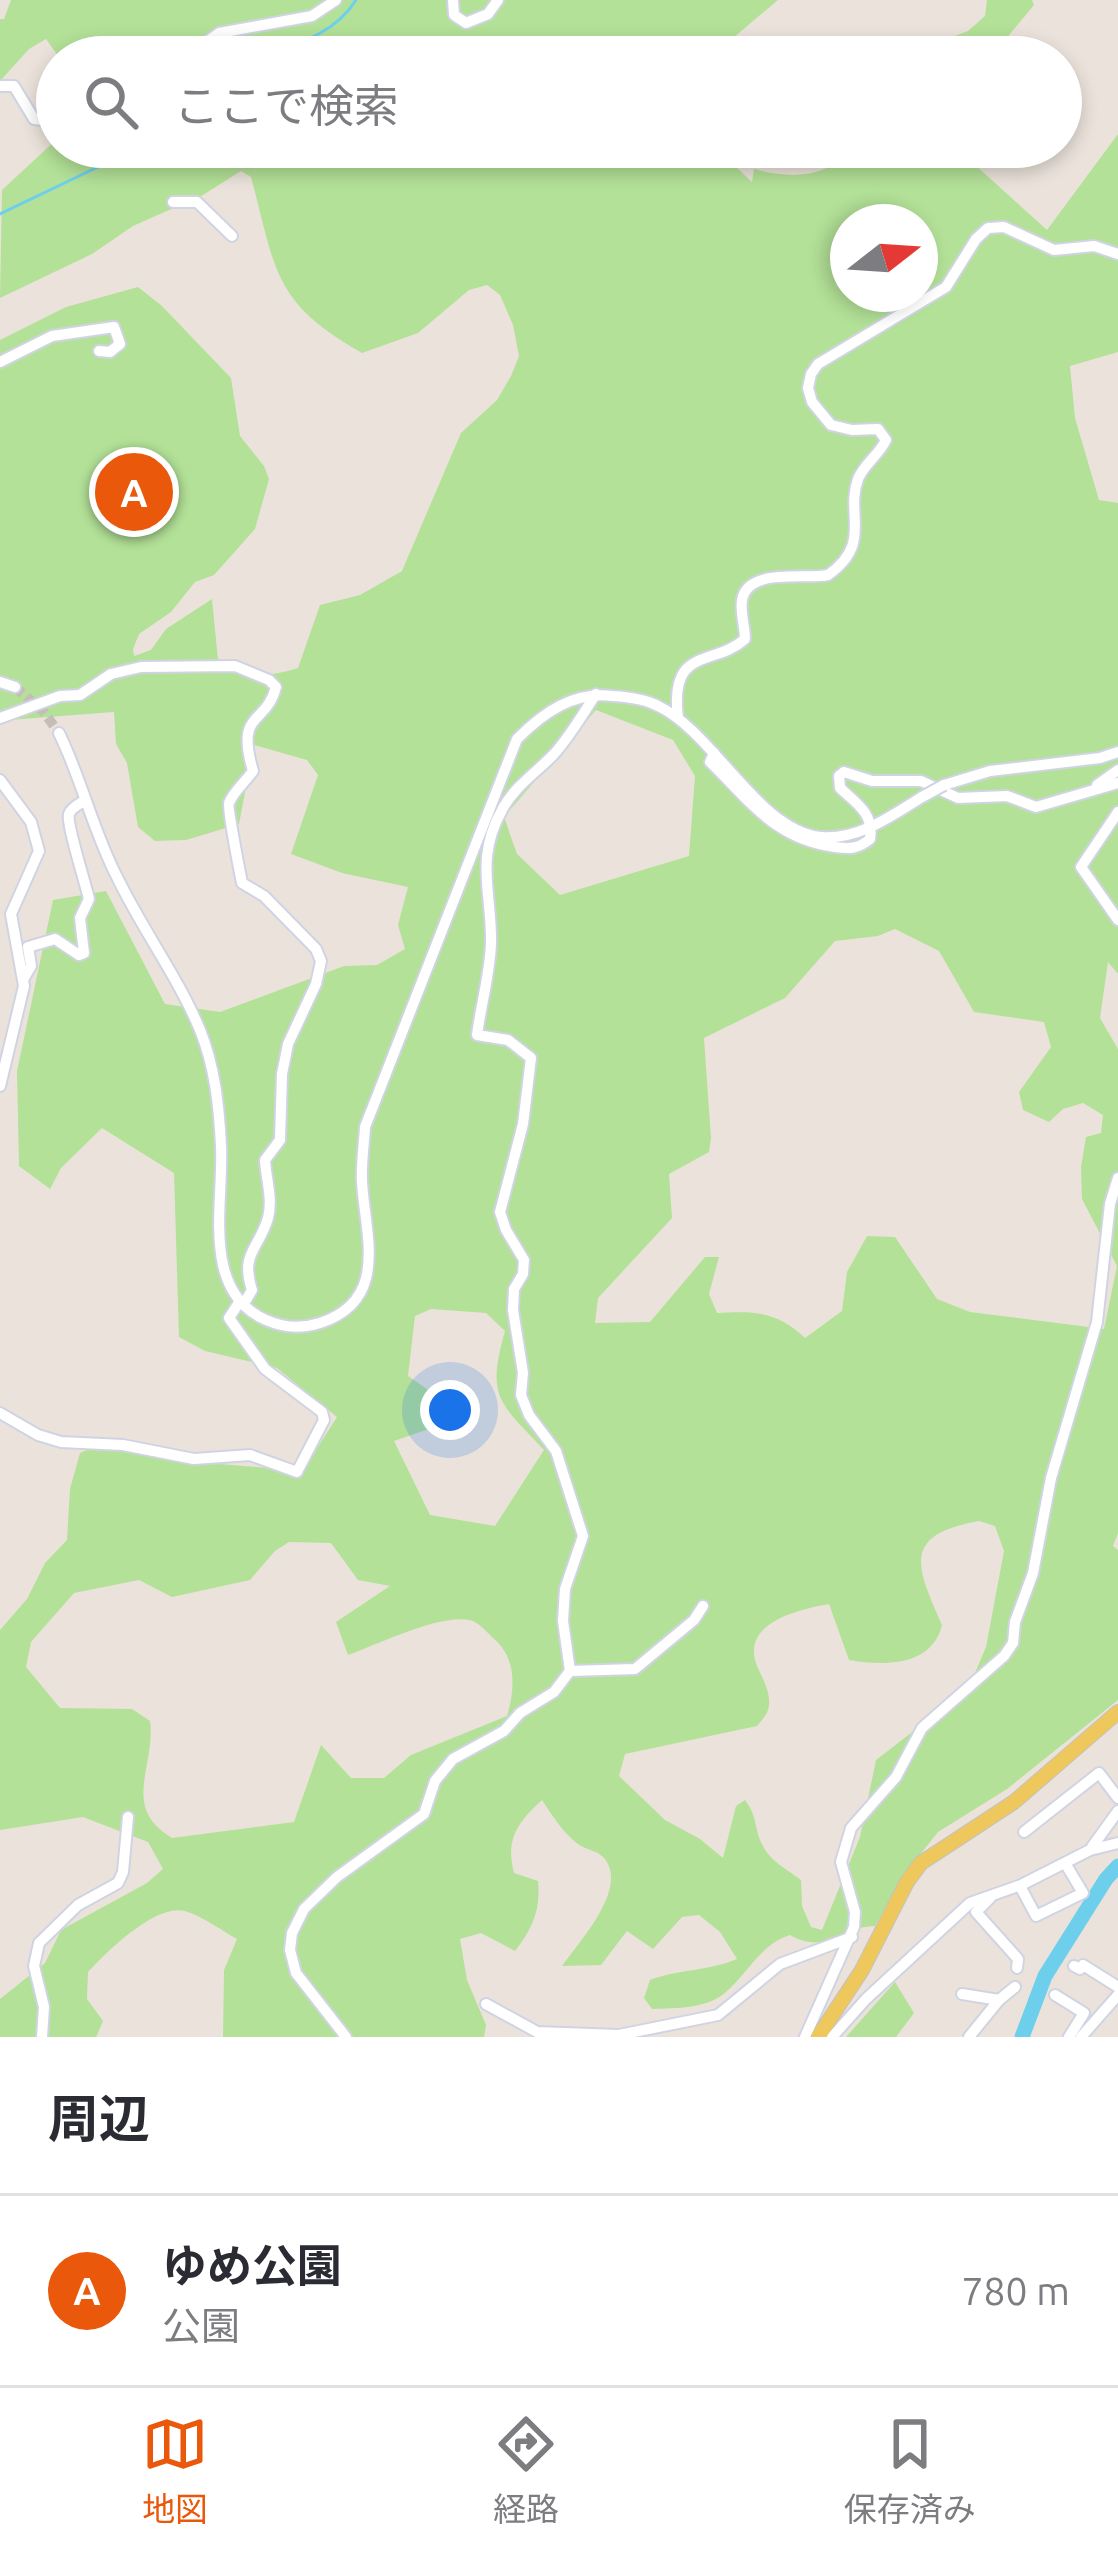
<!DOCTYPE html>
<html lang="ja">
<meta charset="utf-8">
<style>
body{margin:0;font-family:Ubuntu,"Noto Sans JP",sans-serif;background:#f2f2f3;color:#2b2b33}
.compass{position:absolute;left:830px;top:204px;width:108px;height:108px;border-radius:50%;background:#fff;box-shadow:0 6px 18px #0003;rotate:73deg}
.you{position:absolute;left:450px;top:1410px;width:42px;height:42px;margin:-30px;border:9px solid #fff;border-radius:50%;background:#1a73e8;box-shadow:0 0 0 18px #1a73e833}
.badge{display:grid;place-items:center;width:78px;height:78px;border-radius:50%;background:#ea580c;color:#fff;font-size:39px;font-weight:700}
.pin{position:absolute;translate:-50% -50%;border:6px solid #fff;box-shadow:0 3px 12px #0006}
.list{margin:0;padding:0;list-style:none}
h2{display:flex;justify-content:space-between;align-items:center;height:156px;margin:0;padding:0 48px;font-size:51px}
h2 small{font-size:39px;font-weight:400;color:#7c7c81}
.list li{display:grid;grid-template-columns:78px 1fr auto;gap:36px;align-items:center;box-sizing:border-box;height:192px;padding:0 48px;border-top:3px solid #e1e1e2}
.list b{display:block;font-size:45px;white-space:nowrap}
.list p{margin:0;font-size:39px;white-space:nowrap;color:#7c7c81}
.list em{font-size:39px;font-style:normal;color:#7c7c81}
.icon{flex:none;width:66px;height:66px;fill:none;stroke:currentColor;stroke-width:2;stroke-linecap:round;stroke-linejoin:round}
.map{position:relative;flex:none;width:1118px;height:2037px;overflow:hidden}
.search{position:absolute;background:#fff;box-shadow:0 6px 18px #0003;left:36px;right:36px;top:36px;height:132px;display:flex;align-items:center;gap:30px;box-sizing:border-box;padding:0 42px;border-radius:66px;color:#7c7c81;font-size:45px}
.sheet{height:348px;background:#fff}
nav{display:flex;justify-content:space-around;align-items:center;box-sizing:border-box;height:168px;border-top:3px solid #e1e1e2;background:#fff;font-size:33px;color:#7c7c81}
nav a{display:grid;justify-items:center;gap:6px}
nav .on{color:#ea580c}
.map>svg:first-child{display:block}
.green{fill:#b3e197;fill-rule:evenodd}
.lines{fill:none;stroke-linecap:round;stroke-linejoin:round}
.stream{stroke:#6ecfed;stroke-width:3}
.river{stroke:#6ecfed;stroke-width:15}
.minor-tunnel{stroke:#c4beb7;stroke-width:10;stroke-dasharray:10 5;stroke-linecap:butt}
.minor-casing{stroke:#d0d4e2;stroke-width:14}
.major-casing{stroke:#c3c3c3;stroke-width:16}
.minor{stroke:#fff;stroke-width:10}
.major{stroke:#eec85c;stroke-width:14}
.minor-bridge-casing{stroke:#d0d4e2;stroke-width:14;stroke-linecap:butt}
.minor-bridge{stroke:#fff;stroke-width:10}
</style>
<div class="map">
<svg width="1118" height="2037" viewBox="0 0 1118 2037">
<rect width="100%" height="100%" fill="#ebe3db"/>
<!-- green -->
<g class="green">
<polygon points="11,0 778,0 727,43 721,57 183,57 186,52 175,45 146,57 59,57 46,39 29,49 0,81 0,19 4,19"/>
<polygon points="987,0 1032,0 1034,5 991,57 912,57 916,51 968,31 985,16"/>
<path d="M1118 134V352L1070 366 1075 418 1099 500 1118 503V974L1108 962 1100 1018 1118 1049V1533L1113 1546 1118 1550V1700L1007 1789 938 1832 903 1876 875 1926C843 1926 826 1956 790 1935 760 1945 750 1971 726 1992 707 2009 676 2008 652 2009L644 1998 650 1980C679 1969 709 1971 737 1959L720 1932 699 1915 682 1917 653 1949 627 1931 601 1965 562 1966C579 1942 631 1886 603 1857 596 1850 586 1850 578 1844 563 1833 552 1815 542 1800 518 1822 505 1839 514 1873L538 1881C541 1910 532 1929 515 1951L481 1933 460 1939 467 1980 486 2025 484 2037H223L224 1970 237 1939C221 1930 202 1916 185 1911 156 1903 106 1952 88 1972L87 1999 103 2021 96 2037H0V1999L45 1963 61 1930 147 1883 163 1869 148 1842 83 1817 0 1830V1630L27 1599 45 1563 67 1540 70 1489 80 1453 94 1447 171 1460 269 1468 298 1478 337 1417 277 1368 205 1351 179 1337 174 1173 102 1128 61 1168 50 1189 19 1166 17 1071 53 900 106 891 165 1004 220 1012 344 966 377 965 405 949 398 925 408 887 342 873 291 854 318 775 307 760 254 745 239 824 186 840 155 841 138 827 127 763 116 744 114 712 9 720 0 716V340L66 307 138 287 162 306 231 378 240 436 264 466 269 479 255 529 214 575 195 582 171 612 139 634 133 649 134 656 151 650 166 629 212 599 218 660C246 677 267 678 298 668L320 605 360 595 402 571 461 433 497 400 511 376 519 356 513 325 500 295 487 285 469 290 418 333 362 353C272 302 276 270 251 177L241 171 203 195 133 226 92 254 0 298 2 190 57 139V147H720L721 153 752 182 754 169C791 179 827 179 852 147H973V163L1047 230ZM848 222H920V294H848ZM596 710 673 740 695 776 689 856 560 895 517 854 504 817ZM895 929 939 951 974 1012 1044 1022 1051 1047 1019 1092 1023 1110 1049 1122 1063 1109 1083 1103 1103 1115 1101 1133 1086 1137 1081 1167 1082 1199 1117 1266 1104 1329 970 1312 937 1299 895 1237 867 1236 847 1272 842 1311 805 1338C777 1311 754 1311 717 1313L709 1294 719 1257H705L650 1322 595 1323 598 1298 672 1218 669 1174 709 1152 711 1138 704 1038 785 998 835 941 878 936ZM431 1309 486 1313 505 1331C486 1398 499 1402 544 1450L495 1526 430 1515 394 1441 446 1423 434 1394 408 1376 415 1316ZM979 1521 995 1526 1004 1551 986 1647 975 1673 946 1706 876 1760 860 1837 822 1930 811 1927 802 1906 801 1880C788 1870 770 1861 763 1846 754 1830 758 1817 745 1800L736 1806 723 1858 700 1839 665 1820 619 1776 625 1754 757 1726C761 1721 766 1716 768 1710 773 1694 761 1677 756 1663 742 1622 801 1609 829 1604L849 1660C883 1666 932 1667 942 1625 916 1566 901 1535 979 1521ZM289 1542 331 1543 358 1580 390 1586 336 1622 348 1655C376 1645 445 1611 473 1621 480 1624 489 1634 494 1639 517 1658 515 1690 507 1716L411 1755 384 1778H351L321 1745 294 1822 172 1838C120 1807 156 1767 150 1721L132 1709 60 1708 26 1667 31 1642 74 1593 139 1580 172 1597 250 1580 275 1551Z"/>
<polygon points="895,1982 914,2013 896,2037 846,2037"/>
</g>
<g class="lines">
<!-- stream -->
<g class="stream">
<path d="M255 57C293 44 333 37 356 0"/>
<polyline points="0,214 102,165 128,147"/>
</g>
<!-- river -->
<polyline class="river" points="1022,2037 1045,1976 1106,1879 1118,1866"/>
<!-- minor-tunnel -->
<polyline class="minor-tunnel" points="15,687 43,711 59,733"/>
<!-- minor casing -->
<g class="minor-casing">
<g id="minor">
<polyline points="453,0 454,15 466,23 488,14 498,0"/>
<polyline points="186,57 219,33 312,16 336,0"/>
<polyline points="0,86 14,86 34,119 57,122"/>
<polyline points="173,202 197,202 232,236"/>
<polyline points="0,362 52,336 114,327 120,344 110,352 99,351"/>
<polyline points="0,682 15,687"/>
<path d="M0 718 60 696 80 695 111 674 141 667 235 666 269 680 276 687C266 726 235 710 253 771 246 781 233 792 229 803 227 807 240 873 242 883L264 896 316 949 321 961 316 984 288 1044 282 1074 280 1140 265 1160C266 1179 273 1199 268 1218 259 1249 240 1253 252 1290L243 1305"/>
<path d="M678 718C669 645 714 667 745 639 745 627 740 612 742 600 748 567 805 580 828 575 873 543 845 515 858 479 864 464 879 455 886 440L878 429 852 430 831 425 812 402 808 388 811 374 818 364 946 287 976 239 988 228 1004 227 1054 250 1094 246 1118 254"/>
<path d="M59 733C82 780 93 831 117 877 142 929 178 977 200 1030 215 1067 219 1106 221 1146 224 1203 200 1291 266 1320 284 1328 301 1329 320 1323 390 1300 365 1235 362 1182 361 1164 364 1145 365 1127L517 739C544 712 574 691 613 696 628 697 645 699 658 706 714 732 758 831 821 837 859 840 891 816 922 797"/>
<path d="M714 753 710 762C751 802 775 839 835 847 850 849 858 849 870 839 874 813 856 803 840 788L839 776 844 772 872 781H921L958 798 1007 796 1036 807 1118 783"/>
<polyline points="0,780 31,822 39,851 11,914 24,986 0,1086"/>
<polyline points="944,785 990,771 1100,758 1118,752"/>
<polyline points="1097,785 1118,770"/>
<polyline points="1118,812 1081,867 1118,920"/>
<path d="M24 978 31 966 28 947 55 939 79 955 84 953 80 918 89 899C86 885 66 823 69 814 71 808 79 804 84 801"/>
<polyline points="0,1413 38,1435 61,1442 123,1445 194,1459 250,1455 297,1472 324,1420 322,1412 265,1369 229,1318 240,1301"/>
<path d="M570 1671 563 1621 565 1589 583 1536 556 1451 529 1415 521 1395 523 1373 513 1310 514 1289 523 1274 524 1260 506 1230 500 1212 523 1124 531 1058 508 1040 477 1035C481 1004 490 974 491 943 492 892 474 859 503 808 515 786 537 772 554 754 571 735 582 715 596 694"/>
<polyline points="1024,1832 1099,1773 1118,1798"/>
<polyline points="1092,1847 1118,1811"/>
<polyline points="1020,1886 1036,1916 1083,1893 1065,1863"/>
<polyline points="990,1898 976,1912 1018,1959 1017,1968"/>
<polyline points="1074,1966 1080,1969 1083,1965 1118,1987"/>
<polyline points="962,1994 999,2000 1015,1987"/>
<polyline points="1055,1995 1084,2013 1069,2037"/>
<polyline points="486,2004 537,2032 619,2035 718,2015 780,1964 852,1937"/>
<polyline points="42,2037 44,2007 34,1966 39,1943 78,1905 118,1883 123,1872 128,1817"/>
<polyline points="346,2037 296,1973 290,1950 292,1933 304,1909 337,1877 424,1814 435,1781 453,1759 504,1731 520,1713 554,1692 570,1671 635,1669 694,1620 703,1606"/>
<polyline points="805,2037 854,1927 855,1912 841,1862 851,1828 896,1777 922,1728 1004,1656 1013,1643 1015,1622 1033,1573 1051,1478 1097,1322 1110,1204 1118,1178"/>
<polyline points="832,2037 866,1999 970,1903 1021,1885 1090,1850 1118,1843"/>
<polyline points="969,2037 999,2000"/>
<polyline points="1081,2037 1118,1995"/>
</g>
</g>
<!-- major casing -->
<g class="major-casing">
<polyline id="major" points="818,2037 862,1970 907,1882 921,1863 1014,1802 1118,1712"/>
</g>
<!-- minor -->
<use href="#minor" class="minor"/>
<!-- major -->
<use href="#major" class="major"/>
<!-- minor-bridge casing -->
<g class="minor-bridge-casing">
<polyline id="minor-bridge" points="922,797 944,785"/>
</g>
<!-- minor-bridge -->
<use href="#minor-bridge" class="minor-bridge"/>
</g>
</svg>
<svg class="compass" viewBox="-18 -18 36 36"><path d="M0-13l5 13h-10z" fill="#e53935"/><path d="M0 13l5-13h-10z" fill="#7c7c81"/></svg>
<div class="you"></div>
<div class="pin badge" style="left:134px;top:492px">A</div>
<div class="search"><svg class="icon" aria-label="search" viewBox="0 0 24 24"><circle cx="10" cy="10" r="6"/><path d="M15 15l6 6"/></svg>ここで検索</div>
</div>
<section class="sheet">
<h2>周辺<small></small></h2>
<ul class="list">
<li><span class="badge">A</span><div><b>ゆめ公園</b><p>公園</p></div><em>780 m</em></li>
</ul>
</section>
<nav>
<a class="on"><svg class="icon" aria-label="map" viewBox="0 0 24 24"><path d="M3 6l6-2 6 2 6-2v14l-6 2-6-2-6 2zM9 4v14M15 6v14"/></svg>地図</a>
<a><svg class="icon" aria-label="directions" viewBox="0 0 24 24"><path d="M12 3l9 9-9 9-9-9zM9 14v-3h6M13 9l2 2-2 2"/></svg>経路</a>
<a><svg class="icon" aria-label="saved" viewBox="0 0 24 24"><path d="M7 4h10v16l-5-4-5 4z"/></svg>保存済み</a>
</nav>
